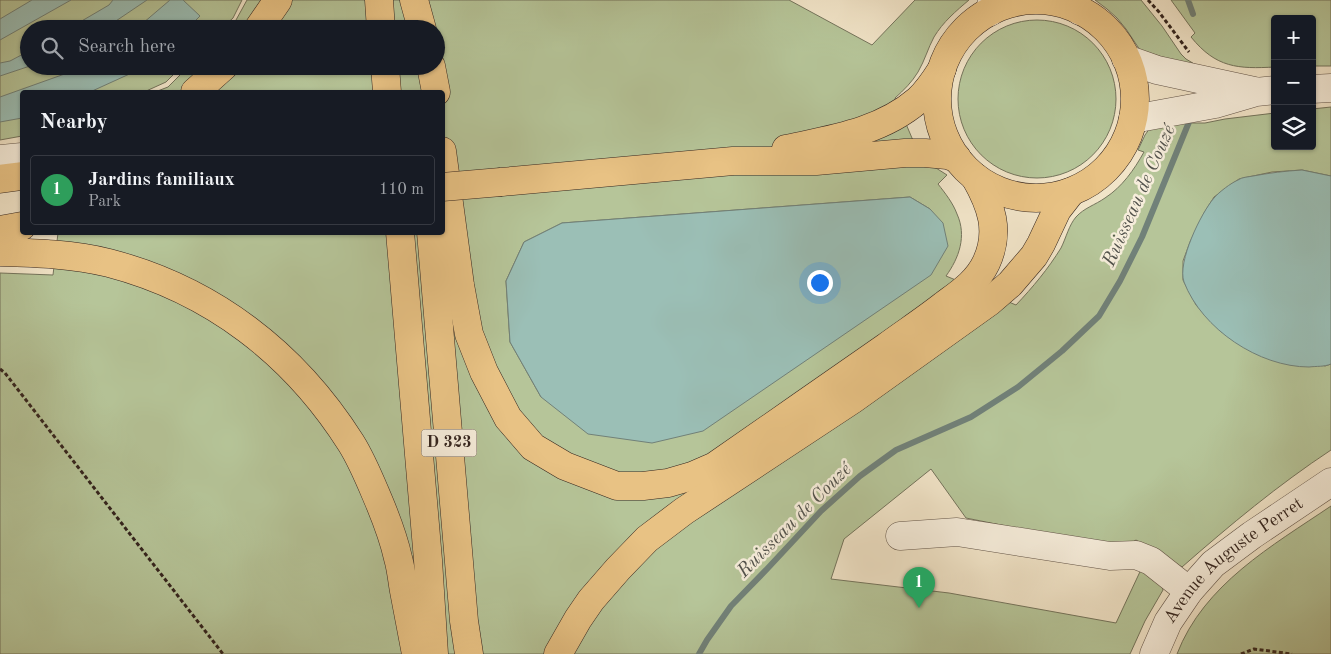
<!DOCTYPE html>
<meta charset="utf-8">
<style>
body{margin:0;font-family:"Old Standard TT",serif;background:#20242c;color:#f1f3f6}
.controls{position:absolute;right:15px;top:15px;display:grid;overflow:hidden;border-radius:5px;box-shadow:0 1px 4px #0004}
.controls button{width:45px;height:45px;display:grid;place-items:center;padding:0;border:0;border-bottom:1px solid #363941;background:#171b24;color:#f1f3f6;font:25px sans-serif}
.you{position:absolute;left:819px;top:282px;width:18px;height:18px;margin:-12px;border:4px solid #fff;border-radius:50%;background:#1a73e8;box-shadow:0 0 0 8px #1a73e833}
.badge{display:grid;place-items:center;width:32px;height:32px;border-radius:50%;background:#c59692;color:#fff;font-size:16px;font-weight:700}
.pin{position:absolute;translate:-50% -41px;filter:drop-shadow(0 1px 2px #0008)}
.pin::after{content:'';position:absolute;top:26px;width:18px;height:15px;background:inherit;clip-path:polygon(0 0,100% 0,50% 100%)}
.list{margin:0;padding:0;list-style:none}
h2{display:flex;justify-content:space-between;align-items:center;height:65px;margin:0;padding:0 20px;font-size:21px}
h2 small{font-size:16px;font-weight:400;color:#9ea1a6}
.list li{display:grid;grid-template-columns:32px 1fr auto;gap:15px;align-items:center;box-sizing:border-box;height:70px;margin:0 10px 10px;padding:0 10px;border:1px solid #363941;border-radius:5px}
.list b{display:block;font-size:19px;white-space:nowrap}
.list p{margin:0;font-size:16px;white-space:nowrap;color:#9ea1a6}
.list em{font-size:16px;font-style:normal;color:#9ea1a6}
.icon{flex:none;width:28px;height:28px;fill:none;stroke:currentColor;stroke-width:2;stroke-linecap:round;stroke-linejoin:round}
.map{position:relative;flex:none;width:1331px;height:654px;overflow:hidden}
.search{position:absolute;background:#171b24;box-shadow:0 1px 4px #0004;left:20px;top:20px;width:425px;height:55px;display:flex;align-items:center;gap:12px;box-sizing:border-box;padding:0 18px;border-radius:28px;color:#9ea1a6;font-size:19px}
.panel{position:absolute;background:#171b24;box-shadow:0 1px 4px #0004;left:20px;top:90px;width:425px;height:145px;border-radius:5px}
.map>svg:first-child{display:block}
.green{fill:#b6c599;stroke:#74745c;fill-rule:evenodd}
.water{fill:#9bbfb6;stroke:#718179}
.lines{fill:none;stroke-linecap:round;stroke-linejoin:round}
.stream{stroke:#718179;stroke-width:6}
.minor-casing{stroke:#625448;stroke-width:29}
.major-casing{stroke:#33241e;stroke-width:29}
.highway-casing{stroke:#33241e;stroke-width:29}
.path{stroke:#33241e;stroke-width:3;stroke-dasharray:4 2.5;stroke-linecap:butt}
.minor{stroke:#f6eddb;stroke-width:28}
.major{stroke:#e8c284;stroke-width:28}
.highway{stroke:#e8c284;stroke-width:28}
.major-bridge-casing{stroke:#33241e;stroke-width:29;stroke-linecap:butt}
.major-bridge{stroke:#e8c284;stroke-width:28}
.labels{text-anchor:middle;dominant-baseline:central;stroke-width:5;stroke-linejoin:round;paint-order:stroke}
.shield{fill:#f6eddb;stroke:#6e6057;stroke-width:1}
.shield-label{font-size:16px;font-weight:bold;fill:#33241e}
.street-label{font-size:18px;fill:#33241e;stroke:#f6eddb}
.water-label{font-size:19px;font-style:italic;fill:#52524c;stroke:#f6eddb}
</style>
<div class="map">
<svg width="1331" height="654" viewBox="0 0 1331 654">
<rect width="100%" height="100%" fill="#f1e4c8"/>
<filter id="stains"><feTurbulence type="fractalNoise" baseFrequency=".004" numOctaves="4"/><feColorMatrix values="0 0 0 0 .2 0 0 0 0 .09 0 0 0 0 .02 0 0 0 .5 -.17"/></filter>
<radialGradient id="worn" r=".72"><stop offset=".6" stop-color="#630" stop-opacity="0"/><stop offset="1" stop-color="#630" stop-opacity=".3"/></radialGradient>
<!-- green -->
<g class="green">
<polygon points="0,0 242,0 233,18 221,29 29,29 29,66 182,66 166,82 144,92 22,92 22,136 0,140"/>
<path d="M247 0H789L872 45 915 0H969C956 11 943 22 934 37 928 48 925 60 918 72 912 82 904 90 895 98L923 164 936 168 947 175 938 184C945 193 953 203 957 214 967 236 959 258 946 276L1016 305C1033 287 1048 269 1061 248 1066 238 1069 225 1076 217 1084 208 1095 205 1105 198 1122 187 1134 170 1144 152L1138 150 1145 135 1150 128 1174 123H1205L1225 119 1275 113V146H1312V109L1331 107V176L1302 170 1272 172 1239 179 1214 197 1204 213 1190 242 1183 261V280L1196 305 1221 332 1325 366 1331 364V450C1278 485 1230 525 1182 567L1136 540 1121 549 966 518 931 469 844 539 831 579 949 593 1116 623 1145 561 1160 580 1163 590 1145 621 1130 654H0V273L53 275 58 233 442 232V92H155L168 87 189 66H436V29H227L236 20ZM910 197 930 209 541 397 510 342 506 281 524 242 562 223Z"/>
<polygon points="1095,0 1141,0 1162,26 1181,54 1186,59 1206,71 1140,50 1126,29 1117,18 1107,9"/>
<path d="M1171 0H1331V66H1312V19H1275V67C1238 69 1216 68 1191 37L1195 33Z"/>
<circle cx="1037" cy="99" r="79"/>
<path d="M1331 506V654H1177C1204 584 1272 546 1331 506Z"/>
</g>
<!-- water -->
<g class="water">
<polygon points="32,0 71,0 0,40 0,19"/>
<polygon points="113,0 147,0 104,29 68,29 109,5"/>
<polygon points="170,0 183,0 200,16 187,29 136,29"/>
<polygon points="29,51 29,66 30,66 0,76 0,63 10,61"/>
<polygon points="87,66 147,66 90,92 22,92 22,118 0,122 0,97"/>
<path d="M1302 170 1331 176V364C1324 367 1317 366 1309 367 1259 367 1202 329 1184 282 1177 262 1201 213 1214 198 1219 192 1231 183 1238 180 1242 177 1248 177 1253 176 1269 173 1285 171 1302 170Z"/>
<polygon points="910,197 930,209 943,223 948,246 931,275 703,431 652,443 588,434 541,397 510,342 506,281 524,242 562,223"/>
</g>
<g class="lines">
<!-- stream -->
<g class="stream">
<polyline points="1188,0 1193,14"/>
<polyline points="699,654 707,640 731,606 767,569 821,511 860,476 896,450 971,417 1018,387 1062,351 1099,316 1120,281 1142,237 1189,122"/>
</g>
<!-- minor casing -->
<g class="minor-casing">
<g id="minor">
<polyline points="1073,0 1080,11"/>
<polyline points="990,12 992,0"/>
<polyline points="1126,59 1157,70 1254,91"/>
<polyline points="1312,89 1331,88"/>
<polyline points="1133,119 1215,104 1256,92 1275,90"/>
<polyline points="0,159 22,157"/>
<polyline points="900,536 957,532 1110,556 1136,555 1151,561 1189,591"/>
<path id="s1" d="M1154 654 1168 622 1189 591 1213 564 1252 535 1331 482"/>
</g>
</g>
<!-- major casing -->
<g class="major-casing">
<g id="major">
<circle cx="1036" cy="99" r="99"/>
<path d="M786 149C832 139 881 132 918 100 928 91 935 80 942 69"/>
<polyline points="501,182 733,161 816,161 905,153 925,153 947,155 957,158"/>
<polyline points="0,230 22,226"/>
</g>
</g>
<!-- highway casing -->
<g class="highway-casing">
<g id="highway">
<polyline points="379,0 381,29"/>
<polyline points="414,0 422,29"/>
<polyline points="258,29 278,0"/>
<polyline points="385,66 387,92"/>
<polyline points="431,66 436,92"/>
<polyline points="195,92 224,66"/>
<path d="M442 151 460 285 469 334 484 372 508 418 533 447 565 466 617 486H643L668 483 692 476 715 466C772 426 829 387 886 347 905 333 925 320 944 305 960 293 977 282 986 263 1001 231 991 205 975 177"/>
<polyline points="0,179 22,176"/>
<polyline points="400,232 428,560 434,654"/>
<polyline points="431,232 464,621 469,654"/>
<path d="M0 252C36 253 73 254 109 263 212 290 294 353 351 443 363 462 371 483 380 504 387 521 394 540 398 558 401 568 402 580 404 591 408 612 412 633 416 654"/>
<polyline points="558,654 578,619 591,600 618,569 647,539 684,511 852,400 989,302 1010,284 1034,256 1041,244 1057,210 1071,192"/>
</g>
</g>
<!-- path -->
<g class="path">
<polyline points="1148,0 1159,12 1189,52"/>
<polyline points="0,369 5,373 223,654"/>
<polyline points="1241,654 1254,649 1292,654"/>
</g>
<!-- minor -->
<use href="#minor" class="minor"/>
<!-- major -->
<use href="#major" class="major"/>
<!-- highway -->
<use href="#highway" class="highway"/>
<!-- major-bridge casing -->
<g class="major-bridge-casing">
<polyline id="major-bridge" points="442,187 501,182"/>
</g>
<!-- major-bridge -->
<use href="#major-bridge" class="major-bridge"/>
</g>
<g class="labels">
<!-- shield labels -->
<rect class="shield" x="421.5" y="429.5" width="55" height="27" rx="4"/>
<g class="shield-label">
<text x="449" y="443">D 323</text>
</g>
<!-- street labels -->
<g class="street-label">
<text stroke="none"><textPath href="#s1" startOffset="126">Avenue Auguste Perret</textPath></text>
</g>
<!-- water labels -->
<g class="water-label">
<text transform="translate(1140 196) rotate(-66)">Ruisseau de Couzé</text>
<text transform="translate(795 521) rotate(-45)">Ruisseau de Couzé</text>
</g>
</g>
<rect width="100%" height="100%" filter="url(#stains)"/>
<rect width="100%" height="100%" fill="url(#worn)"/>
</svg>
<div class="controls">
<button>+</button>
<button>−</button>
<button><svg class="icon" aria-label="layers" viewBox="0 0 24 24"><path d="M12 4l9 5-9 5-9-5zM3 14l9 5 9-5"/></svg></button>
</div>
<div class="you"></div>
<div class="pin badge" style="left:919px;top:608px;background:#2e9e5b">1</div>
<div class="search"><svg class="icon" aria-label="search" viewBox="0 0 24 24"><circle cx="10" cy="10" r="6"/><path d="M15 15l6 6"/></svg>Search here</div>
<section class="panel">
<h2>Nearby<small></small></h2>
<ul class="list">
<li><span class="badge" style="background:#2e9e5b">1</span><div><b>Jardins familiaux</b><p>Park</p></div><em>110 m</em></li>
</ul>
</section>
</div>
